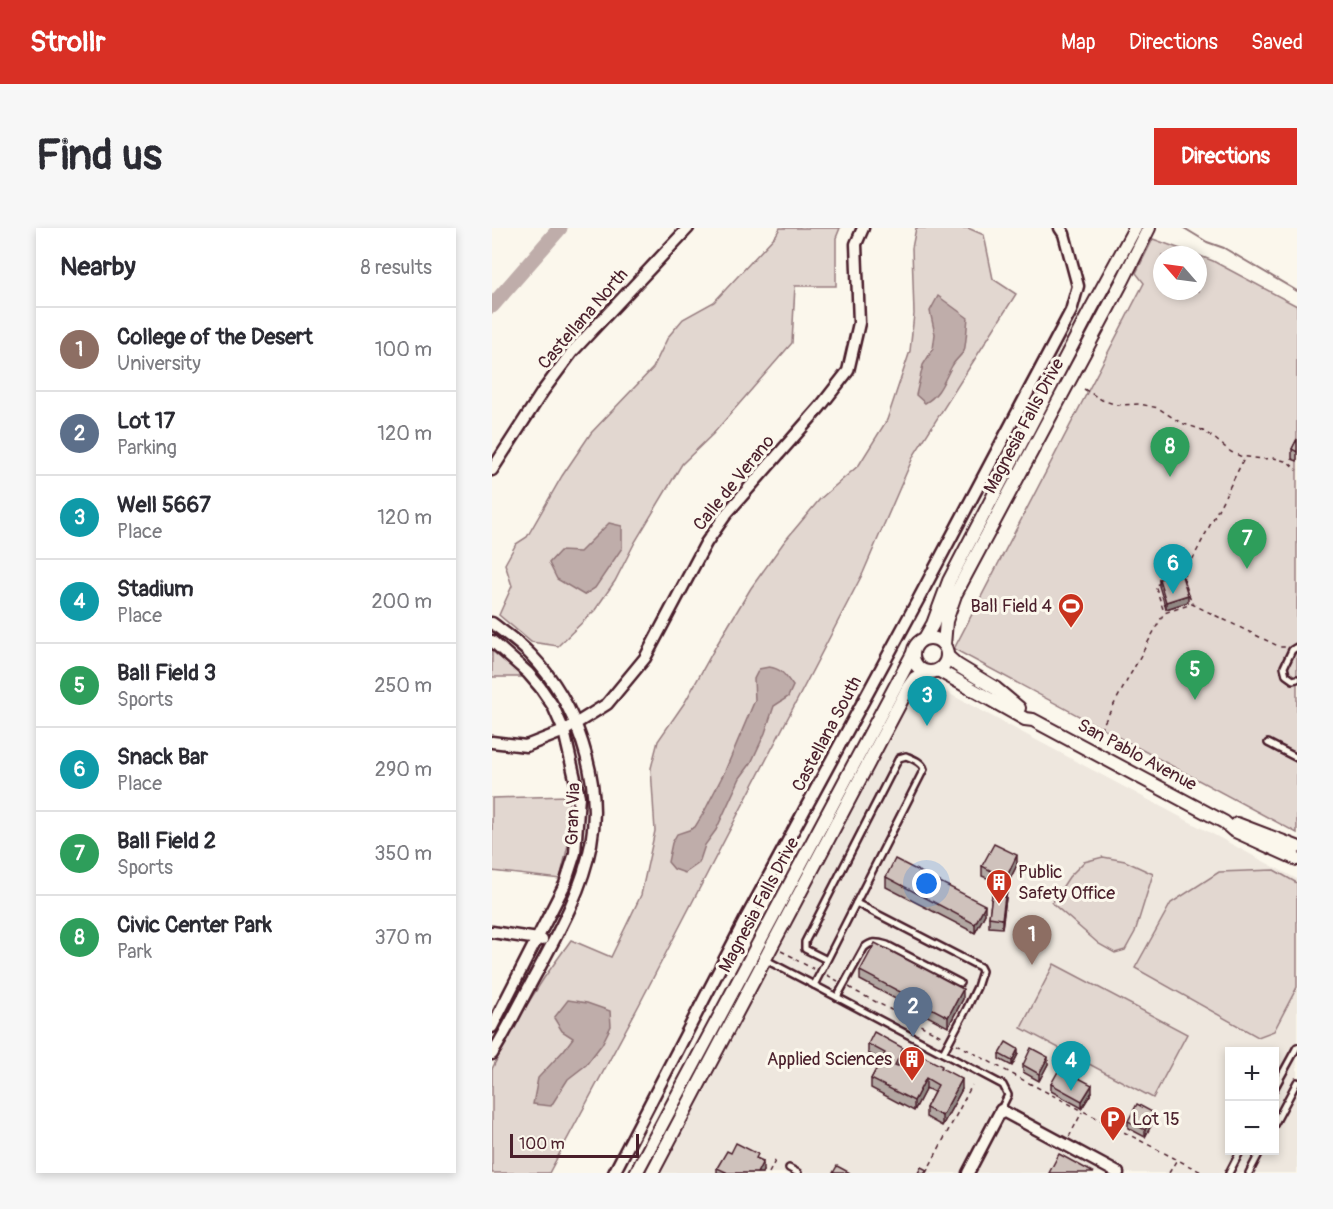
<!DOCTYPE html>
<meta charset="utf-8">
<style>
body{margin:0;font-family:Pangolin,sans-serif;background:#f7f7f7;color:#2b2b33}
.controls{position:absolute;right:18px;bottom:18px;display:grid;overflow:hidden;border-radius:0px;box-shadow:0 3px 9px #0003}
.controls button{width:54px;height:54px;display:grid;place-items:center;padding:0;border:0;border-bottom:2px solid #e1e1e2;background:#fff;color:#2b2b33;font:30px sans-serif}
.compass{position:absolute;left:661px;top:18px;width:54px;height:54px;border-radius:50%;background:#fff;box-shadow:0 3px 9px #0003;rotate:298deg}
.scale{position:absolute;left:18px;bottom:15px;width:129px;box-sizing:border-box;padding-left:6px;border:3px solid #4a1f2b;border-top:0;font-size:16px;line-height:21px;white-space:nowrap;color:#4a1f2b;-webkit-text-stroke:4px #fbf7ec;paint-order:stroke}
.you{position:absolute;left:435px;top:656px;width:21px;height:21px;margin:-15px;border:4px solid #fff;border-radius:50%;background:#1a73e8;box-shadow:0 0 0 9px #1a73e833}
.badge{display:grid;place-items:center;width:39px;height:39px;border-radius:50%;background:#d93025;color:#fff;font-size:20px;font-weight:700}
.pin{position:absolute;translate:-50% -50px;filter:drop-shadow(0 2px 3px #0008)}
.pin::after{content:'';position:absolute;top:32px;width:21px;height:18px;background:inherit;clip-path:polygon(0 0,100% 0,50% 100%)}
.list{margin:0;padding:0;list-style:none}
h2{display:flex;justify-content:space-between;align-items:center;height:78px;margin:0;padding:0 24px;font-size:26px}
h2 small{font-size:20px;font-weight:400;color:#7c7c81}
.list li{display:grid;grid-template-columns:39px 1fr auto;gap:18px;align-items:center;box-sizing:border-box;height:84px;padding:0 24px;border-top:2px solid #e1e1e2}
.list b{display:block;font-size:22px;white-space:nowrap}
.list p{margin:0;font-size:20px;white-space:nowrap;color:#7c7c81}
.list em{font-size:20px;font-style:normal;color:#7c7c81}
.map{position:relative;flex:none;width:805px;height:945px;overflow:hidden;border-radius:0px}
header{display:flex;align-items:center;gap:36px;box-sizing:border-box;height:84px;padding:0 30px;background:#d93025;color:#fff}
header strong{font-size:28px}
nav{display:flex;gap:33px;margin-inline-start:auto;font-size:21px}
.intro{display:flex;align-items:center;justify-content:space-between;box-sizing:border-box;height:144px;padding:0 36px}
h1{margin:0;font-size:42px}
.button{padding:15px 27px;border-radius:0px;background:#d93025;color:#fff;font-size:21px;font-weight:700}
main{display:flex;gap:36px;padding:0 36px}
aside{flex:1;background:#fff;border-radius:0px;box-shadow:0 3px 9px #0003}
.map>svg:first-child{display:block}
.built{fill:#eee7de;fill-rule:evenodd}
.green{fill:#e2d7d0;stroke:#967b7e;stroke-width:1.5}
.water{fill:#bfadaa;stroke:#907477;stroke-width:1.5}
.lines{fill:none;stroke-linecap:round;stroke-linejoin:round}
.stream{stroke:#907477;stroke-width:2}
.river{stroke:#bfadaa;stroke-width:15}
.service-casing{stroke:#4a1f2b;stroke-width:10}
.minor-casing{stroke:#4a1f2b;stroke-width:15}
.tertiary-casing{stroke:#4a1f2b;stroke-width:16}
.path{stroke:#4a1f2b;stroke-width:1.5;stroke-dasharray:4.5 4.5;stroke-linecap:butt}
.service{stroke:#fbf7ec;stroke-width:5}
.minor{stroke:#fbf7ec;stroke-width:10}
.tertiary{stroke:#fbf7ec;stroke-width:12}
.wall{fill:#b2a7a2;stroke:#4a1f2b;stroke-width:1.5}
.shaded-wall{fill:#918884;stroke:#4a1f2b;stroke-width:1.5}
.building{fill:#cfc2bc;stroke:#4a1f2b;stroke-width:1.5}
.labels{text-anchor:middle;dominant-baseline:central;stroke-width:6;stroke-linejoin:round;paint-order:stroke}
.street-label{font-size:18px;fill:#4a1f2b;stroke:#fbf7ec}
.poi-label{font-size:18px;fill:#4a1f2b;stroke:#fbf7ec;text-anchor:end}
</style>
<header>
<strong>Strollr</strong>
<nav><a>Map</a><a>Directions</a><a>Saved</a></nav>
</header>
<div class="intro"><h1>Find us</h1><a class="button">Directions</a></div>
<main>
<aside>
<h2>Nearby<small>8 results</small></h2>
<ul class="list">
<li><span class="badge" style="background:#8d6e63">1</span><div><b>College of the Desert</b><p>University</p></div><em>100 m</em></li>
<li><span class="badge" style="background:#5c6f8a">2</span><div><b>Lot 17</b><p>Parking</p></div><em>120 m</em></li>
<li><span class="badge" style="background:#0f9aa8">3</span><div><b>Well 5667</b><p>Place</p></div><em>120 m</em></li>
<li><span class="badge" style="background:#0f9aa8">4</span><div><b>Stadium</b><p>Place</p></div><em>200 m</em></li>
<li><span class="badge" style="background:#2e9e5b">5</span><div><b>Ball Field 3</b><p>Sports</p></div><em>250 m</em></li>
<li><span class="badge" style="background:#0f9aa8">6</span><div><b>Snack Bar</b><p>Place</p></div><em>290 m</em></li>
<li><span class="badge" style="background:#2e9e5b">7</span><div><b>Ball Field 2</b><p>Sports</p></div><em>350 m</em></li>
<li><span class="badge" style="background:#2e9e5b">8</span><div><b>Civic Center Park</b><p>Park</p></div><em>370 m</em></li>
</ul>
</aside>
<div class="map">
<svg width="805" height="945" viewBox="0 0 805 945">
<rect width="100%" height="100%" fill="#fbf7ec"/>
<filter id="ink" filterUnits="userSpaceOnUse"><feTurbulence type="fractalNoise" baseFrequency=".0167" numOctaves="2"/><feDisplacementMap in="SourceGraphic" scale="12" xChannelSelector="R" yChannelSelector="G"/><feConvolveMatrix kernelMatrix="1 2 1 2 8 2 1 2 1" color-interpolation-filters="sRGB"/></filter>
<g filter="url(#ink)">
<!-- built -->
<path class="built" d="M426 449 805 651V945H165ZM738 824H782V922H738Z"/>
<!-- green -->
<g class="green">
<polygon points="288,0 348,0 344,10 344,58 303,58 300,115 221,206 190,236 143,314 123,353 103,382 66,418 39,414 7,387 20,358 13,336 24,316 35,309 70,248 99,205 161,140 176,109 191,91 222,74 284,7"/>
<polygon points="424,0 476,0 492,7 501,51 524,66 422,227 371,345 147,777 57,945 0,945 0,841 24,794 52,750 79,712 119,729 149,667 163,603 159,540 166,513 193,474 224,418 259,360 292,314 328,271 367,237 395,192 418,123 422,86 420,20"/>
<polygon points="661,11 705,27 670,27 670,63 706,63 706,27 721,33 805,78 805,605 462,421 652,55 644,45"/>
<polygon points="0,423 32,449 0,449"/>
<polygon points="77,568 76,617 68,651 0,643 0,570"/>
<polygon points="611,629 633,633 661,646 643,704 633,722 623,725 607,716 560,675 577,649 592,634"/>
<polygon points="782,642 805,655 805,759 782,803 766,809 643,740 679,675 727,644"/>
<polygon points="562,736 695,806 661,870 529,800"/>
</g>
<!-- water -->
<g class="water">
<path d="M446 68 476 90C475 97 474 118 472 123 469 128 463 132 460 138 452 152 448 167 433 175L424 167 431 137 441 121 443 106 438 83Z"/>
<polygon points="117,295 130,298 130,320 103,360 92,367 65,351 57,335 68,323 88,324"/>
<path d="M277 439C290 441 293 447 301 458L296 469 282 478 273 505 259 535 248 550 224 602 213 617 207 635 193 645 182 641 176 634 180 615 185 606 197 602 203 599 211 586 233 543 263 472 262 451 267 441Z"/>
<polygon points="76,772 95,775 118,783 119,798 110,816 94,837 76,851 59,878 41,876 46,850 72,822 81,810 70,803 62,790"/>
</g>
<g class="lines">
<!-- stream -->
<polyline class="stream" points="692,0 715,14 732,20 805,63"/>
<!-- river -->
<polyline class="river" points="0,78 68,0"/>
<!-- service casing -->
<g class="service-casing">
<g id="service">
<polyline points="805,419 800,422 792,439 794,447 801,452 805,451"/>
<polyline points="776,515 805,530"/>
<polyline points="364,675 488,739 490,743 485,759 475,780 451,825"/>
<path d="M274 732 322 757 335 732 432 541C430 534 421 531 414 528L407 530 313 714V721L335 732"/>
<polyline points="322,757 511,857 516,867 509,881"/>
<path d="M345 769 372 720C379 713 385 714 395 717L468 755"/>
<polyline points="782,861 805,819"/>
<polyline points="782,897 805,854"/>
<polyline points="297,940 306,945"/>
<polyline points="737,945 749,922"/>
<polyline points="757,945 769,922"/>
</g>
</g>
<!-- minor casing -->
<g class="minor-casing">
<g id="minor">
<polyline points="0,242 51,163 80,124 196,0"/>
<path d="M0 395C13 405 28 415 39 427 84 474 111 551 99 616 90 663 66 705 44 746 29 773 16 801 0 826"/>
<polyline points="0,413 36,445 48,459 61,478 72,503 87,568 83,625 73,656 0,799"/>
<polyline points="0,514 34,518 72,503 115,476 153,430 214,315 235,285 328,179 356,143 367,95 364,16 371,0"/>
<polyline points="0,704 46,711 50,712"/>
<polyline points="122,945 252,694 426,372 579,83 586,58 572,6 568,0"/>
<polyline points="476,945 509,882 626,945"/>
</g>
</g>
<!-- tertiary casing -->
<g class="tertiary-casing">
<g id="tertiary">
<circle cx="438" cy="427" r="17"/>
<polyline points="433,410 441,396 457,353 599,81 643,0"/>
<polyline points="452,417 454,393 463,367 630,54 657,0"/>
<polyline points="455,428 465,437 503,460 527,480"/>
<polyline points="446,442 533,491 541,492 732,594 741,602 805,631"/>
<polyline points="745,596 805,619"/>
<polyline points="144,945 420,427"/>
<polyline points="160,945 416,460 423,450 435,444"/>
</g>
</g>
<!-- path -->
<g class="path">
<polyline points="592,161 610,172 625,177 648,176 666,180 689,195 708,201 722,210 739,224 748,228 771,231 782,230 796,234 805,242"/>
<polyline points="692,348 753,229"/>
<polyline points="691,349 700,375"/>
<polyline points="669,355 663,357 672,384"/>
<polyline points="608,502 672,385 700,376 788,419 792,419 794,418"/>
<polyline points="289,723 301,729 300,730 322,741"/>
<polyline points="335,747 346,753"/>
<polyline points="357,759 365,764 451,809"/>
<polyline points="465,816 533,853 711,945"/>
<polyline points="577,909 590,884"/>
<polyline points="277,945 285,929"/>
<polyline points="434,945 480,857"/>
<polyline points="677,945 684,933"/>
</g>
<!-- service -->
<use href="#service" class="service"/>
<!-- minor -->
<use href="#minor" class="minor"/>
<!-- tertiary -->
<use href="#tertiary" class="tertiary"/>
</g>
<!-- wall -->
<g class="wall">
<polygon points="805,211 805,233 800,231 800,221"/>
<polygon points="667,351 696,374 674,381 667,358"/>
<polygon points="525,637 516,655 510,700 497,699 497,689 502,653 490,648 490,638"/>
<polygon points="394,649 493,686 483,705 394,659"/>
<polygon points="368,743 471,771 456,799 368,752"/>
<polygon points="376,816 450,840 470,861 450,898 434,889 434,880 442,864 434,860 422,883 379,860 379,851 389,832 376,825"/>
<polygon points="507,826 526,826 520,838 507,831"/>
<polygon points="556,836 547,853 531,844 531,837"/>
<polygon points="559,856 600,864 590,880 559,863"/>
<polygon points="662,892 653,909 636,900 636,893"/>
<polygon points="239,925 266,931 271,943 270,945 225,945 225,940"/>
</g>
<!-- shaded-wall -->
<g class="shaded-wall">
<polygon points="696,367 696,374 674,381 674,374"/>
<polygon points="525,627 525,637 516,655 510,700 510,691 516,646"/>
<polygon points="493,677 493,686 483,705 483,696"/>
<polygon points="471,761 471,771 456,799 456,789"/>
<polygon points="411,820 411,830 403,846 403,837"/>
<polygon points="526,821 526,826 520,838 520,833"/>
<polygon points="556,829 556,836 547,853 547,846"/>
<polygon points="434,850 434,860 422,883 422,873"/>
<polygon points="470,851 470,861 450,898 450,888"/>
<polygon points="600,857 600,864 590,880 590,873"/>
<polygon points="662,885 662,892 653,909 653,902"/>
<polygon points="271,933 271,943 270,945 265,945"/>
</g>
<!-- building -->
<g class="building">
<polygon points="805,211 805,224 800,221"/>
<polygon points="689,345 696,367 674,374 667,351"/>
<polygon points="502,616 525,627 516,646 510,691 497,689 503,645 490,638"/>
<polygon points="403,631 493,677 483,696 394,649"/>
<polygon points="383,715 471,761 456,789 368,743"/>
<polygon points="382,804 411,820 403,837 406,838 415,820 450,838 449,840 470,851 450,888 434,880 446,857 434,850 422,873 379,851 393,825 376,816"/>
<polygon points="514,814 526,821 520,833 507,826"/>
<polygon points="539,820 556,829 547,846 531,837"/>
<polygon points="568,840 600,857 590,873 559,856"/>
<polygon points="645,876 662,885 653,902 636,893"/>
<polygon points="244,915 266,926 264,930 271,933 265,945 233,945 234,944 225,940 235,923 239,925"/>
<polygon points="567,926 602,945 557,945"/>
<polygon points="345,938 358,945 341,945"/>
<polygon points="429,939 435,942 433,945 426,945"/>
</g>
</g>
<!-- icons -->
<defs>
<g id="stadium-pin" transform="scale(1.35)"><path d="M0 17L-7.5 6A9.5 9.5 0 1 1 7.5 6Z" fill="#c8321e" stroke="#fbf7ec"/><path d="M0-5a6.5 5 0 1 0 0 10a6.5 5 0 1 0 0-10ZM-3.5-1.8h7v3.6h-7Z" fill="#fff"/></g>
<g id="building-pin" transform="scale(1.35)"><path d="M0 17L-7.5 6A9.5 9.5 0 1 1 7.5 6Z" fill="#c8321e" stroke="#fbf7ec"/><path d="M-4-6H4V6H1V3H-1V6H-4ZM-2.5-4.3h1.7v1.8h-1.7ZM.8-4.3h1.7v1.8H.8ZM-2.5-1h1.7V.8h-1.7ZM.8-1h1.7V.8H.8Z" fill="#fff"/></g>
<g id="parking-pin" transform="scale(1.35)"><path d="M0 17L-7.5 6A9.5 9.5 0 1 1 7.5 6Z" fill="#c8321e" stroke="#fbf7ec"/><path d="M-3.5-5.5H1a3.5 3.5 0 0 1 0 7H-1V5.5H-3.5ZM-1-3.4V-.6H.8a1.4 1.4 0 0 0 0-2.8Z" fill="#fff"/></g>
</defs>
<g fill-rule="evenodd">
<use href="#stadium-pin" x="579" y="378"/>
<use href="#building-pin" x="507" y="654"/>
<use href="#building-pin" x="420" y="831"/>
<use href="#parking-pin" x="621" y="891"/>
</g>
<g class="labels">
<!-- street labels -->
<g class="street-label">
<text transform="translate(91 91) rotate(-49)">Castellana North</text>
<text transform="translate(532 198) rotate(-62)">Magnesia Falls Drive</text>
<text transform="translate(242 255) rotate(-51)">Calle de Verano</text>
<text transform="translate(335 506) rotate(-62)">Castellana South</text>
<text transform="translate(645 527) rotate(28)">San Pablo Avenue</text>
<text transform="translate(81 586) rotate(-88)">Gran Via</text>
<text transform="translate(267 677) rotate(-62)">Magnesia Falls Drive</text>
</g>
<!-- poi labels -->
<g class="poi-label">
<text x="560" y="378">Ball Field 4</text>
<text x="526" y="644" text-anchor="start">Public<tspan x="526" dy="21">Safety Office</tspan></text>
<text x="400" y="831">Applied Sciences</text>
<text x="640" y="891" text-anchor="start">Lot 15</text>
</g>
</g>
</svg>
<div class="controls">
<button>+</button>
<button>−</button>
</div>
<svg class="compass" viewBox="-18 -18 36 36"><path d="M0-13l5 13h-10z" fill="#e53935"/><path d="M0 13l5-13h-10z" fill="#7c7c81"/></svg>
<div class="scale">100 m</div>
<div class="you"></div>
<div class="pin badge" style="left:540px;top:737px;background:#8d6e63">1</div>
<div class="pin badge" style="left:421px;top:809px;background:#5c6f8a">2</div>
<div class="pin badge" style="left:435px;top:498px;background:#0f9aa8">3</div>
<div class="pin badge" style="left:579px;top:863px;background:#0f9aa8">4</div>
<div class="pin badge" style="left:703px;top:472px;background:#2e9e5b">5</div>
<div class="pin badge" style="left:681px;top:366px;background:#0f9aa8">6</div>
<div class="pin badge" style="left:755px;top:341px;background:#2e9e5b">7</div>
<div class="pin badge" style="left:678px;top:249px;background:#2e9e5b">8</div>
</div>
</main>
